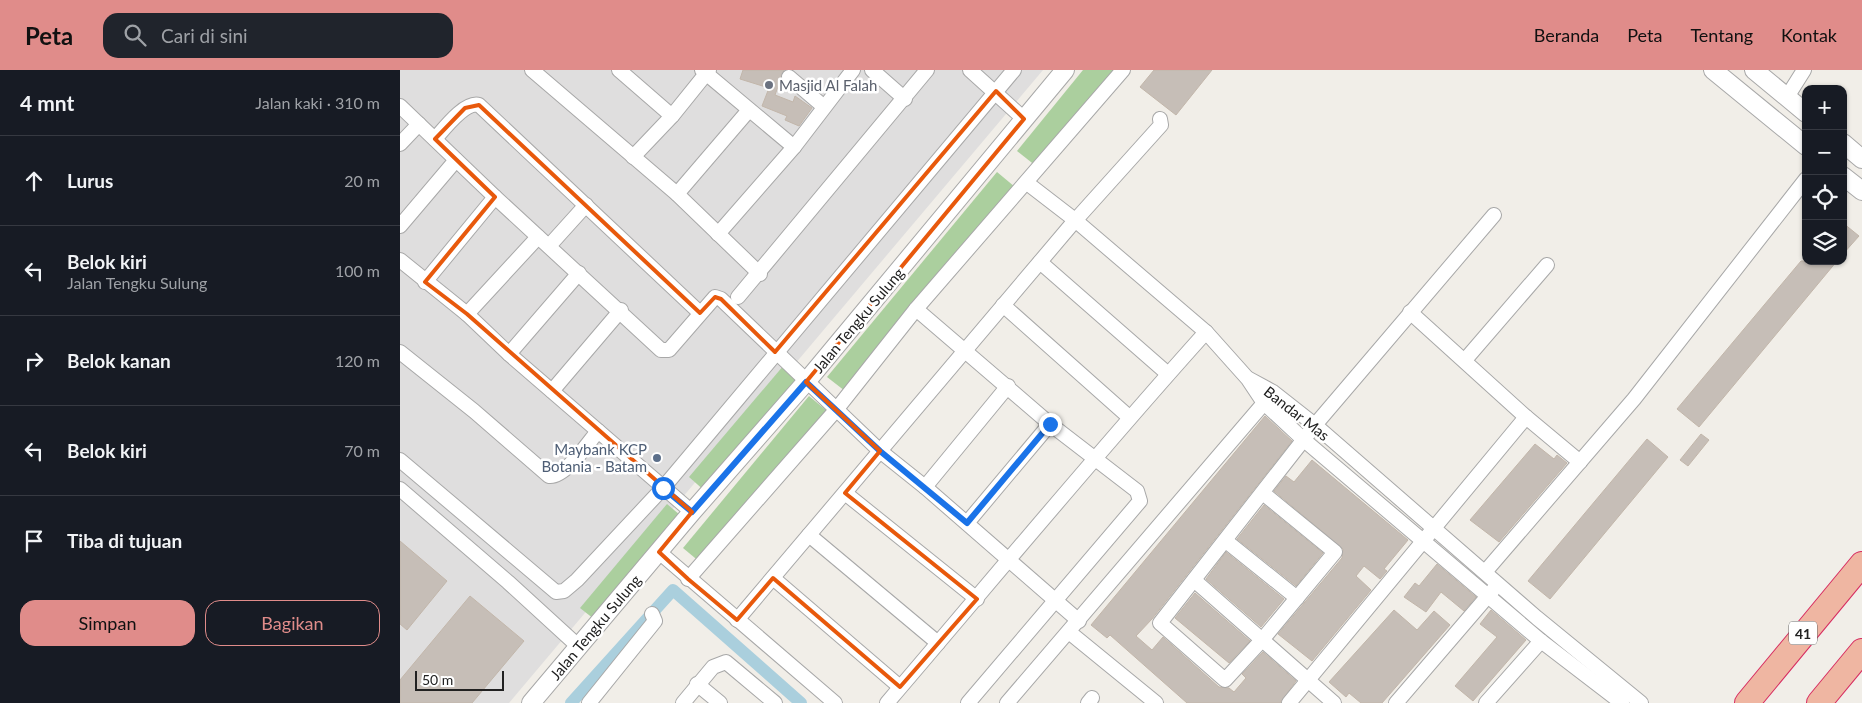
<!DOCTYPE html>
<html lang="id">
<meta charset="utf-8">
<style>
body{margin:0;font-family:Lato,sans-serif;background:#20242c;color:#f1f3f6}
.controls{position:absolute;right:15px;top:15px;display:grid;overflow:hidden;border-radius:10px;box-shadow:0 1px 4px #0004}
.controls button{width:45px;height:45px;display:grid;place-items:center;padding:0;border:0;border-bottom:1px solid #363941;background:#171b24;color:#f1f3f6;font:25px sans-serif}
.scale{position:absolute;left:15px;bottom:12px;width:89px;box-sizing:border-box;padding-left:5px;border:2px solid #212121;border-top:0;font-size:14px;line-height:18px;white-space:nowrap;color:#212121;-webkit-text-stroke:4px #fff;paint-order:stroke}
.stop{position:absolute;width:15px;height:15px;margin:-11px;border:4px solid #1a73e8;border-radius:50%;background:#fff}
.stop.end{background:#1a73e8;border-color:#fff;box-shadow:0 1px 5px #0008}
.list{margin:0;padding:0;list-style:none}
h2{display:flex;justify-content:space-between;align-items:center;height:65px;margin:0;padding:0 20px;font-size:21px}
h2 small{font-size:16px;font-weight:400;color:#9ea1a6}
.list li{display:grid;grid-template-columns:32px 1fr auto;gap:15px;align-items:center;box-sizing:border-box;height:90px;padding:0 20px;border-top:1px solid #363941}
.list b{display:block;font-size:19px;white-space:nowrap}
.list p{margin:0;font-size:16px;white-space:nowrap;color:#9ea1a6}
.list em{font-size:16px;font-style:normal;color:#9ea1a6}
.actions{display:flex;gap:10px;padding:15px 20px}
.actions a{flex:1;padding:11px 0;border:1px solid #e08c8a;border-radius:15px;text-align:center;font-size:18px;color:#e08c8a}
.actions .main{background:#e08c8a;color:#111}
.icon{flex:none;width:28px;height:28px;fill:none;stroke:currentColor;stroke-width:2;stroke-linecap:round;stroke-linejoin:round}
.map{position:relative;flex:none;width:1462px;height:633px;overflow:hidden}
header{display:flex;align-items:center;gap:30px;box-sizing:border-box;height:70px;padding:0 25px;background:#e08c8a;color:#111}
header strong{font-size:24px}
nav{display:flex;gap:28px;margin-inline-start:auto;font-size:18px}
.search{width:350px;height:45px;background:#20242c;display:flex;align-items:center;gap:12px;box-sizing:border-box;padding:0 18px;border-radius:15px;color:#9ea1a6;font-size:19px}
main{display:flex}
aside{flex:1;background:#171b24}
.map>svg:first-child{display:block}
.residential{fill:#dfdede}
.forest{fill:#abcf9e}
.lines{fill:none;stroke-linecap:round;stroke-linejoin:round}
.canal{stroke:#aacfdd;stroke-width:12}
.building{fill:#c6beb7;stroke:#c2b6aa}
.minor-casing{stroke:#a8a8a8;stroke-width:16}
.tertiary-casing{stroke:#a8a8a8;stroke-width:20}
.trunk-casing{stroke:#d72d61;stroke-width:26}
.minor{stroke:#fff;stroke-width:14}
.tertiary{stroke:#fff;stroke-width:18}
.trunk{stroke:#efb6a2;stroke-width:24}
.route{stroke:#1a73e8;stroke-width:6}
.marked{fill:none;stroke:#e8590c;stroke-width:4;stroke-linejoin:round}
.worship-dot{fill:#6b7280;stroke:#fff;stroke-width:2}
.service-dot{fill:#5c6f8a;stroke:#fff;stroke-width:2}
.labels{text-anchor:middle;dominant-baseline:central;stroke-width:5;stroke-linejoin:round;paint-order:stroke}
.shield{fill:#fff;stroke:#646464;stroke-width:1}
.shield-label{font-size:14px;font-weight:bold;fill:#212121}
.worship-label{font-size:15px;fill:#5b616d;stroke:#fff;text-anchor:start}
.street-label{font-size:15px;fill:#212121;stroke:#fff}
.service-label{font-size:15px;fill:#4e5e75;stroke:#fff;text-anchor:end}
</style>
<header>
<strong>Peta</strong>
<div class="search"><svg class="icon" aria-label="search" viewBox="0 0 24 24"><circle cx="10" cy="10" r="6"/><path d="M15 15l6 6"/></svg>Cari di sini</div>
<nav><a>Beranda</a><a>Peta</a><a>Tentang</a><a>Kontak</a></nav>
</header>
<main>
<aside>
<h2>4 mnt<small>Jalan kaki · 310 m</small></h2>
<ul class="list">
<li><svg class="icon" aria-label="ahead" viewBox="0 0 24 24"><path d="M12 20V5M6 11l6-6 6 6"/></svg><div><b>Lurus</b></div><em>20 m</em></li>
<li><svg class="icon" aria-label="left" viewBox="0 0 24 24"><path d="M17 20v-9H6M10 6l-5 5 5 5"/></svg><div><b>Belok kiri</b><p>Jalan Tengku Sulung</p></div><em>100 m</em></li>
<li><svg class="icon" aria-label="right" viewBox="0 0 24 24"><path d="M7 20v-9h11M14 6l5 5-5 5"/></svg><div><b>Belok kanan</b></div><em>120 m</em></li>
<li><svg class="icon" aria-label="left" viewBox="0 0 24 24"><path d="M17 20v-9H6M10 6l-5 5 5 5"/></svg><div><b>Belok kiri</b></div><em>70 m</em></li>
<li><svg class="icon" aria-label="arrive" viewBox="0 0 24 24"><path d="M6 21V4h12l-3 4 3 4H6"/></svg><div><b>Tiba di tujuan</b></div></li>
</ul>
<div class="actions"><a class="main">Simpan</a><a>Bagikan</a></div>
</aside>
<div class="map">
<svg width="1462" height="633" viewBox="0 0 1462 633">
<rect width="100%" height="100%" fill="#f1eee8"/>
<!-- residential -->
<polygon class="residential" points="0,0 643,0 109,633 0,633"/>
<!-- forest -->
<g class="forest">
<polygon points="683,0 715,0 636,96 617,81"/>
<polygon points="597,102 615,117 445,321 427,307"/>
<polygon points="384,295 401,308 306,422 289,407"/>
<polygon points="409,326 427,341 301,493 283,478"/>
<polygon points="267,434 280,445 194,549 180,538"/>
</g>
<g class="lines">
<!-- canal -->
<polyline class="canal" points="171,633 273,520 401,633"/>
</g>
<!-- building -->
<g class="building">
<polygon points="343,0 384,0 375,25 393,32 395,26 412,38 399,56 385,50 387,46 362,36 369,18 340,9"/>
<polygon points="754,0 812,0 776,45 740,17"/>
<polygon points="1443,153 1459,166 1443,184"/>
<polygon points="1401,191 1437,191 1299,357 1277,339"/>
<polygon points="865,346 892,371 752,549 736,566 752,580 763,567 819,617 829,618 834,622 846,608 842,604 863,582 896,611 880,633 787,633 710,565 707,568 691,555"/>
<polygon points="1301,364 1309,370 1288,396 1280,390"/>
<polygon points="1247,369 1268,387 1150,529 1128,511"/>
<polygon points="1135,374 1154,389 1157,385 1167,393 1099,472 1070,450"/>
<polygon points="912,390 1008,470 984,499 987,501 980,509 964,496 956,506 971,520 912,591 878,564 942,488 943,479 874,421 886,406 894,412"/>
<polygon points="864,435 923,483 896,516 837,469"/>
<polygon points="0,471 47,511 7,560 0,554"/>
<polygon points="826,482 884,529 861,557 806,509"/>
<polygon points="1037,494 1076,527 1064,541 1041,522 1026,542 1004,527 1015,513 1019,516"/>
<polygon points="795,523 850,571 829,593 775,548"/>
<polygon points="70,526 124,571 72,633 0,633 0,610"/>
<polygon points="994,540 1017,560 1034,541 1050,555 982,633 961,633 949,623 946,627 929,612"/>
<polygon points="1091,540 1126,570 1073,631 1055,616 1097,567 1080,554"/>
</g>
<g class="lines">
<!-- minor casing -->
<g class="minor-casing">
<g id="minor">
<polyline points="132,0 277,124 360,204"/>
<polyline points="219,0 272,46"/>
<polyline points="302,0 394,77"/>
<polyline points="472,0 505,29"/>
<polyline points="570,0 624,49"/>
<polyline points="389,7 423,36"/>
<polyline points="1387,27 1404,0"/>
<polyline points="0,36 95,127 261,280 269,280 315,227 321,229 480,381 525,417 679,551"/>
<path d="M35 69C44 59 65 31 79 35L300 243"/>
<polyline points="0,74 19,54"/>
<polyline points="233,87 272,46 309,0"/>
<polyline points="627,113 675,150 806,262 848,309 864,333 904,370 1141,571 1222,633"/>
<polyline points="277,124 349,40"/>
<polyline points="0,156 56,90"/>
<polyline points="318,164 394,77 453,0"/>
<polyline points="149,176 186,135"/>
<polyline points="0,190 67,244 109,284 292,442"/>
<polyline points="640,192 768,304"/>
<polyline points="25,212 95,127"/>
<polyline points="338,227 527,0"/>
<polyline points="603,235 729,347"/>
<polyline points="516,239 650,354 737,421 740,431 568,633"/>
<polyline points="1010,242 1126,347 1180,392"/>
<polyline points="67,244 138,167"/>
<path d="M0 282 74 341 149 406C165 408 188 373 198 361"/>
<polyline points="109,284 179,203"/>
<polyline points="1065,290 1147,195"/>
<polyline points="849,309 873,322 915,355 1137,548 1241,633"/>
<polyline points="152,321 221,240"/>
<polyline points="0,390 156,522 164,521 177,510 263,418 614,0"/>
<polyline points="525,417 608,316"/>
<polyline points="0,419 108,512 178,576"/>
<polyline points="445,423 577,529"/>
<polyline points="864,424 935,482 862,570 825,610 760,553 915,355 1094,145"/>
<polyline points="567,453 650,354"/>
<polyline points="409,465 538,573"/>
<polyline points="826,471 897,528"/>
<polyline points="259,482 435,633"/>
<polyline points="1085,502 1234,329 1406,109"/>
<polyline points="373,508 500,617"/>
<polyline points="288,509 436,340 516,239 723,0"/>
<polyline points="794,510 934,633"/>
<polyline points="337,550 672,154 761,55 760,49"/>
<polyline points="669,562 756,633"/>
<polyline points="297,614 320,633"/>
<polyline points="189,633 255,551 252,544"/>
<polyline points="283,633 313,597 326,592 375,633"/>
<path d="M487 633C593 509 697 383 806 262"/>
<polyline points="607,633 870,326"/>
<polyline points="688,633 692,628"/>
<polyline points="889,633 1126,347"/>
<polyline points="996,633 1093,520"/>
<polyline points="1086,633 1141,571"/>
</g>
</g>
<!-- tertiary casing -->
<g class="tertiary-casing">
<g id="tertiary">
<polyline points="1313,0 1406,76"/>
<polyline points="1354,0 1406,43"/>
<polyline points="1443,73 1462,89"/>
<polyline points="1443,106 1462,121"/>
<polyline points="131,633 292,442 406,312 665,0"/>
</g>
</g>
<!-- trunk casing -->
<g class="trunk-casing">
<g id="trunk">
<polyline points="1347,633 1462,494"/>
<polyline points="1419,633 1462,581"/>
</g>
</g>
<!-- minor -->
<use href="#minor" class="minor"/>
<!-- tertiary -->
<use href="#tertiary" class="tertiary"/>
<!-- trunk -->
<use href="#trunk" class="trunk"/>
</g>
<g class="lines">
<!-- route -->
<polyline class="route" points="263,418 292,442 406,312 480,381 567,453 650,354"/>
</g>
<!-- marked area -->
<path class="marked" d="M596 21 624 49 406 312 480 381 445 423 577 529 500 617 373 508 337 550 288 509 259 482 292 442 67 244 25 212 95 127 35 69 65 38 79 35 300 243 315 227 321 229 375 282Z"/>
<!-- markers -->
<circle class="worship-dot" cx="369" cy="15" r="5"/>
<circle class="service-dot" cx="257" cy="388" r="5"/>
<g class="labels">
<!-- shield labels -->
<rect class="shield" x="1389" y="551.5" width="28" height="23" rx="4"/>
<g class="shield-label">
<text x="1403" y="563">41</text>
</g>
<!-- worship labels -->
<g class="worship-label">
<text x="379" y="15">Masjid Al Falah</text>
</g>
<!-- street labels -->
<g class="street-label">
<text transform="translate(458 250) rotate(-50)">Jalan Tengku Sulung</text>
<text transform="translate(897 343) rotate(38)">Bandar Mas</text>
<text transform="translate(195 557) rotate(-50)">Jalan Tengku Sulung</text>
</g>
<!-- service labels -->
<g class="service-label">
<text x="247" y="379">Maybank KCP<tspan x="247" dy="17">Botania - Batam</tspan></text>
</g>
</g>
</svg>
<div class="controls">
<button>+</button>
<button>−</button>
<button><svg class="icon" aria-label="locate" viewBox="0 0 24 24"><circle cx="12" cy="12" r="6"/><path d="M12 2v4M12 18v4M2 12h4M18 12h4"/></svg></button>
<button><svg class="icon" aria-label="layers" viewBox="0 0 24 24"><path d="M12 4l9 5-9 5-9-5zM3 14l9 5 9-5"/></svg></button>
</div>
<div class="scale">50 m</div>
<div class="stop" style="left:263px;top:418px"></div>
<div class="stop end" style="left:650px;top:354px"></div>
</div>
</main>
